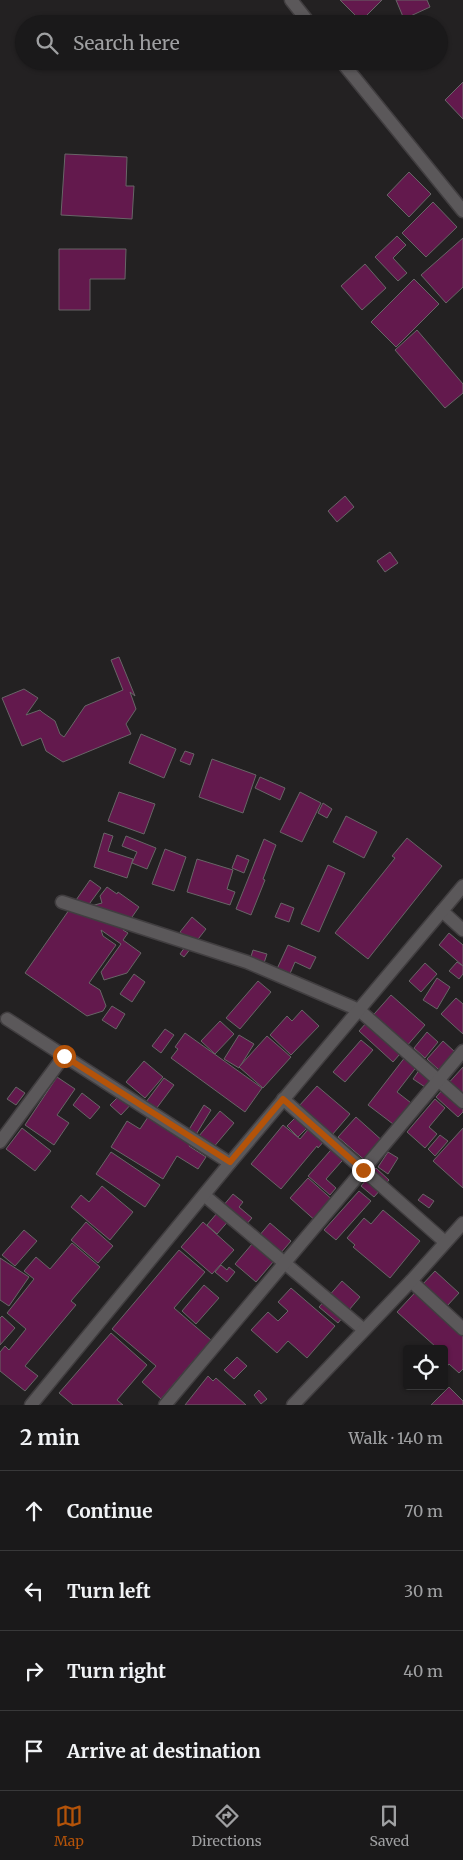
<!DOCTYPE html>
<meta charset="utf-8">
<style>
body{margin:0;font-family:Merriweather,serif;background:#272627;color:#f1f3f6}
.controls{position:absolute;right:15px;bottom:15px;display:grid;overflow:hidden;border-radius:5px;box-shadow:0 1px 4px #0004}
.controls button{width:45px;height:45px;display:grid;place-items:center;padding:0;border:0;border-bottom:1px solid #383839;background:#1a191a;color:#f1f3f6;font:25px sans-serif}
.stop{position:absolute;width:15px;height:15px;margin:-11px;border:4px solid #b45309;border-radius:50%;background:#fff}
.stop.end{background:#b45309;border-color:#fff;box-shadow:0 1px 5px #0008}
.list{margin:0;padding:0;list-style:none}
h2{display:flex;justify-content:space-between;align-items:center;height:65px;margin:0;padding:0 20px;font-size:21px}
h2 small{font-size:16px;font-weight:400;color:#9fa0a2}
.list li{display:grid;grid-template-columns:32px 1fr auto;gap:15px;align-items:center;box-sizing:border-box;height:80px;padding:0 20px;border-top:1px solid #383839}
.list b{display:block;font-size:19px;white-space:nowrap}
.list em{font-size:16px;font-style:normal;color:#9fa0a2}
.icon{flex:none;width:28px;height:28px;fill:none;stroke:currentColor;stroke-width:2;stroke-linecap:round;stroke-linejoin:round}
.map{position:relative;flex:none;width:463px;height:1405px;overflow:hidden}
.search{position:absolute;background:#1a191a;box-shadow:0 1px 4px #0004;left:15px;right:15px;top:15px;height:55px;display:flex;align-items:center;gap:12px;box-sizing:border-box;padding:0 18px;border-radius:28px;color:#9fa0a2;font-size:19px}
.sheet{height:385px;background:#1a191a}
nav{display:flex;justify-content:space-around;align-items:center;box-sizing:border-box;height:70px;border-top:1px solid #383839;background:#1a191a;font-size:14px;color:#9fa0a2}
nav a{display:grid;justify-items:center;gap:2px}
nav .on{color:#b45309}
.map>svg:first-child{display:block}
.building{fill:#63194d;stroke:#686567}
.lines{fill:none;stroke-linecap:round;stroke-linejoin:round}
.minor-casing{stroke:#413e40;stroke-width:15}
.minor{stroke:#5b585a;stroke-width:12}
.route{stroke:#b45309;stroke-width:6}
</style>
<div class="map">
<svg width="463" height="1405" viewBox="0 0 463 1405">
<rect width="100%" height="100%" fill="#232122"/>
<!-- building -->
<g class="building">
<polygon points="340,0 382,0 361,21"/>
<polygon points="396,0 427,0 430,7 404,19"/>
<polygon points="463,82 463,119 445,100"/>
<polygon points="65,154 127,157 126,186 134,186 132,219 61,215"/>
<polygon points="409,172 431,194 409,217 387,195"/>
<polygon points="433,202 457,227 426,257 402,233"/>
<polygon points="397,236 406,245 393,258 407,273 398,281 375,257"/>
<polygon points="463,238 463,287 446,303 421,275"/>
<polygon points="59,249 126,249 125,279 90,279 90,310 59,310"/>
<polygon points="365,264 386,288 362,310 341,286"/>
<polygon points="414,279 439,304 396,347 371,322"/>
<polygon points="417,330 463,384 463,393 445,408 395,350"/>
<polygon points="345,496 354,507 337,522 328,511"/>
<polygon points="390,552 398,563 385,572 377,561"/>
<polygon points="119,657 135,696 130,692 136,709 126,724 131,734 63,762 46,751 41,738 22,746 2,698 24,689 38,698 26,715 40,710 42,712 55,721 60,734 64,737 85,706 123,690 111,660"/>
<polygon points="141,734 176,749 164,778 129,763"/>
<polygon points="185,751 194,754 190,765 180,761"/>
<polygon points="212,759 256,775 243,813 199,797"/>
<polygon points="260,777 285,788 280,800 255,788"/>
<polygon points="119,792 155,804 144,834 108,821"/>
<polygon points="300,792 321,803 302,842 280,832"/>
<polygon points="323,803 332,809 327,818 318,813"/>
<polygon points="346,816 377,832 364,858 333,842"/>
<polygon points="104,833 113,836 108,851 133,859 127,878 94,867"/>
<polygon points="126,836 156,848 147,869 132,863 137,852 122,846"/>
<polygon points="407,838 442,866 368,959 335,933 395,858 392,856"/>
<polygon points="264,839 276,845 263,879 265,880 251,915 236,909"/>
<polygon points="165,849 186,857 174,891 152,884"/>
<polygon points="237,855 249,860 244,873 232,868"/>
<polygon points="197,859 233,870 227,889 235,892 230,905 187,892"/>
<polygon points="328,865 345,873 319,932 301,924"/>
<polygon points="90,880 101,888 87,907 102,903 100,896 107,887 117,894 118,892 139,907 123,930 128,933 123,940 141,953 127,973 104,980 101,972 121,944 101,930 103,936 116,945 89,983 100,990 106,1006 103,1011 87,1016 25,973"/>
<polygon points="281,903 294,908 289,922 275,917"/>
<polygon points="192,917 206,929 184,957 180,954 190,940 180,932"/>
<polygon points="449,933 463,945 463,966 439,945"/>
<polygon points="288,945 316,957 310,969 295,962 289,976 276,971"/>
<polygon points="253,950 267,954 263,966 249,963"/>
<polygon points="457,962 463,966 463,974 459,979 449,971"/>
<polygon points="425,963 437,974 421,992 409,981"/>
<polygon points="134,974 145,982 132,1002 120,994"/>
<polygon points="437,978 450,987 437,1009 423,1000"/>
<polygon points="258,981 271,992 240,1029 226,1018"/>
<polygon points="391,995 425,1025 393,1062 359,1031"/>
<polygon points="456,998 463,1004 463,1034 441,1014"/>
<polygon points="112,1006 125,1014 116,1029 102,1020"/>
<polygon points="302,1010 319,1026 291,1055 270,1035 287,1016 292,1021"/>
<polygon points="220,1021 234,1034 215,1054 201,1041"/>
<polygon points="165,1029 174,1035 161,1053 152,1046"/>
<polygon points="427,1032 438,1042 425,1058 414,1048"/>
<polygon points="185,1033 262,1088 245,1112 171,1058 178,1049 175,1047"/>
<polygon points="239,1035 254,1044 239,1068 224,1059"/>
<polygon points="267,1036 291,1057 263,1088 239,1067"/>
<polygon points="361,1040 373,1050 345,1082 333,1072"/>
<polygon points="443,1041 455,1052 439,1070 427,1059"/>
<polygon points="409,1052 421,1061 397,1092 415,1106 397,1127 368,1105"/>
<polygon points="144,1061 163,1077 145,1098 126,1082"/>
<polygon points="424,1063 436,1071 425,1087 413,1079"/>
<polygon points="463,1067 463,1112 458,1117 436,1097"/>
<polygon points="57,1077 75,1089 57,1115 69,1123 54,1145 25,1125"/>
<polygon points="164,1078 174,1085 153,1113 143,1106"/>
<polygon points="317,1086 350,1114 332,1135 299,1106"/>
<polygon points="16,1087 25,1093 16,1105 7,1099"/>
<polygon points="125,1090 135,1100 121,1115 110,1105"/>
<polygon points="82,1093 100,1107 90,1119 73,1105"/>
<polygon points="435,1099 445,1108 429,1127 437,1134 425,1148 407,1132"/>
<polygon points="204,1105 211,1110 189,1146 206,1157 198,1169 177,1156 163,1179 111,1147 127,1121 140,1129 150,1114 185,1136"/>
<polygon points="220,1111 234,1123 207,1155 193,1143"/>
<polygon points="301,1112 312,1123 298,1137 287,1126"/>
<polygon points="356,1117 385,1143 368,1163 338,1137"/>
<polygon points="283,1125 300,1139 310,1127 325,1140 318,1148 317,1146 281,1189 251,1164"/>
<polygon points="22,1128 51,1151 35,1171 6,1149"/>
<polygon points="463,1128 463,1188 433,1161"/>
<polygon points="440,1135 448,1141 435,1156 428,1149"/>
<polygon points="337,1143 349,1153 326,1179 336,1188 330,1195 308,1176"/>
<polygon points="111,1152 160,1185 145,1207 96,1174"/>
<polygon points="388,1152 398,1158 388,1174 378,1167"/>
<polygon points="376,1168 389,1180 374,1197 361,1186"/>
<polygon points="308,1178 336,1203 318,1223 290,1198"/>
<polygon points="102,1186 133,1212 110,1240 71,1207 81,1195 89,1202"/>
<polygon points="359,1191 371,1201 336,1240 324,1230"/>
<polygon points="233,1194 243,1202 239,1207 252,1218 243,1228 231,1218 217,1234 207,1225"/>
<polygon points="423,1194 434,1201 429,1208 418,1200"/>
<polygon points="383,1210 420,1241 390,1278 353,1247 355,1245 347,1238 364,1218 371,1224"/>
<polygon points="86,1222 113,1246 98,1263 71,1240"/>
<polygon points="203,1222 234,1250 212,1274 181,1247"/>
<polygon points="270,1223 291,1241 256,1282 235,1264"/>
<polygon points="24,1230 37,1241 15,1266 2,1255"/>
<polygon points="72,1243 100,1267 71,1301 76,1305 25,1366 38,1376 25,1391 0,1371 0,1352 5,1346 9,1350 26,1329 7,1313 34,1279 24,1271 36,1257 50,1269"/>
<polygon points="179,1250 205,1272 174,1308 211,1340 161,1399 142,1382 156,1366 112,1329"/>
<polygon points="0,1258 29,1277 9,1306 0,1300"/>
<polygon points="221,1265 227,1270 229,1267 235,1272 227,1282 215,1272"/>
<polygon points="435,1271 459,1293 447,1306 451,1326 463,1336 463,1369 459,1373 449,1364 444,1370 444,1349 435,1349 436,1347 397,1312"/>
<polygon points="342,1281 360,1297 338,1323 319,1307"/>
<polygon points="204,1285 219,1298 196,1324 182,1311"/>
<polygon points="291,1288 335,1326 307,1358 288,1341 277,1353 251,1330 268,1312 278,1321 288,1311 278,1302"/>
<polygon points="2,1316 15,1328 0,1345 0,1318"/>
<polygon points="111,1333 147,1365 117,1400 123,1405 73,1405 59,1393"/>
<polygon points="237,1357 247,1366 234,1379 224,1370"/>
<polygon points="208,1376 213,1381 216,1378 246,1405 185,1405"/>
<polygon points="449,1387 463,1401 463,1405 431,1405"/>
<polygon points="259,1390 267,1399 261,1404 254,1395"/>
</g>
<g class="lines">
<!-- minor casing -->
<g class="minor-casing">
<g id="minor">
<polyline points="291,0 310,24"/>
<polyline points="341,61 463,211"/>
<polyline points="62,902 247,962 359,1010 463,1102"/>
<polyline points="442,911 463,930"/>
<polyline points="7,1019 230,1163"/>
<polyline points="283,1099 445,1242"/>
<polyline points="0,1142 64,1056"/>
<polyline points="204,1195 364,1330"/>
<polyline points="411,1281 463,1329"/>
<polyline points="31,1405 230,1163 463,886"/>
<polyline points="165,1405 463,1051"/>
<polyline points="293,1405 411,1281 463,1223"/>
</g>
</g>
<!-- minor -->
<use href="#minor" class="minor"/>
</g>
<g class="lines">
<!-- route -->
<polyline class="route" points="64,1056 230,1162 283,1099 363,1170"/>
</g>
</svg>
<div class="controls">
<button><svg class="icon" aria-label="locate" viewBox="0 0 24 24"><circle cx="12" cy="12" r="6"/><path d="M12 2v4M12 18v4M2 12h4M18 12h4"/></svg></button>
</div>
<div class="stop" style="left:64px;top:1056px"></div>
<div class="stop end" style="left:363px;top:1170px"></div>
<div class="search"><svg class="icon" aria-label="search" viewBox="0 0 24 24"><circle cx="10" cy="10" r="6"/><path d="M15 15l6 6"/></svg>Search here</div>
</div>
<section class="sheet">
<h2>2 min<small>Walk · 140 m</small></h2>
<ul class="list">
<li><svg class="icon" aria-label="ahead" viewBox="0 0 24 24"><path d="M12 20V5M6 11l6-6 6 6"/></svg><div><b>Continue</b></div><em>70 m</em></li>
<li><svg class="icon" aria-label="left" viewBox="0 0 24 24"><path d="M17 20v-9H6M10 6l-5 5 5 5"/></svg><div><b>Turn left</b></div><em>30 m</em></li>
<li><svg class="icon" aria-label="right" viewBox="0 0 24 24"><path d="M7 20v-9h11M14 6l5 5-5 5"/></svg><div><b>Turn right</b></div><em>40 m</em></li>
<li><svg class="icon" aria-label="arrive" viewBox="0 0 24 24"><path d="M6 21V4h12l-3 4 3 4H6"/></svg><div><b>Arrive at destination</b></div></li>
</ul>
</section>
<nav>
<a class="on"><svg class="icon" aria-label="map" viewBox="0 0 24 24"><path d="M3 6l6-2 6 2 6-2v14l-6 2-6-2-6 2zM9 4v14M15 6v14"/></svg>Map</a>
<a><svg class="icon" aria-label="directions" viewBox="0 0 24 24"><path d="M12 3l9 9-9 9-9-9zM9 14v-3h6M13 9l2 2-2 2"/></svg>Directions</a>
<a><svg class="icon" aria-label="saved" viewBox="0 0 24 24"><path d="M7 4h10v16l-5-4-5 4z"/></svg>Saved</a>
</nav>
